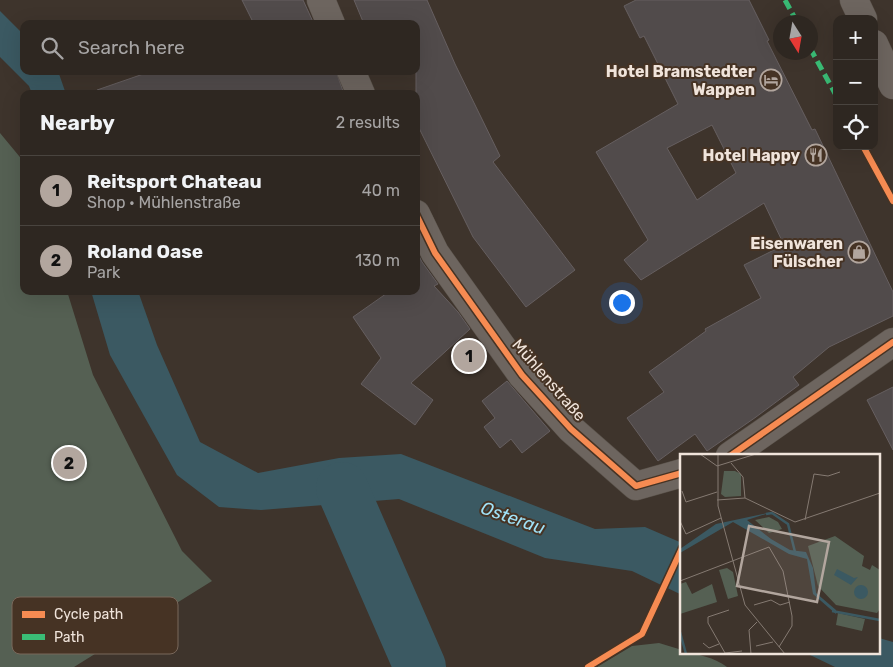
<!DOCTYPE html>
<meta charset="utf-8">
<style>
body{margin:0;font-family:Rubik,sans-serif;background:#3a332e;color:#f1f3f6}
.controls{position:absolute;right:15px;top:15px;display:grid;overflow:hidden;border-radius:10px;box-shadow:0 5px 20px #0002}
.controls button{width:45px;height:45px;display:grid;place-items:center;padding:0;border:0;border-bottom:1px solid #49443f;background:#2e2721;color:#f1f3f6;font:25px sans-serif}
.compass{position:absolute;left:773px;top:15px;width:45px;height:45px;border-radius:50%;background:#2e2721;box-shadow:0 5px 20px #0002;rotate:169deg}
.you{position:absolute;left:621px;top:302px;width:18px;height:18px;margin:-12px;border:4px solid #fff;border-radius:50%;background:#1a73e8;box-shadow:0 0 0 8px #1a73e833}
.badge{display:grid;place-items:center;width:32px;height:32px;border-radius:50%;background:#b2a69e;color:#111;font-size:16px;font-weight:700}
.pin{position:absolute;translate:-50% -50%;border:2px solid #fff;box-shadow:0 1px 5px #0006}
.list{margin:0;padding:0;list-style:none}
h2{display:flex;justify-content:space-between;align-items:center;height:65px;margin:0;padding:0 20px;font-size:21px}
h2 small{font-size:16px;font-weight:400;color:#a7a5a5}
.list li{display:grid;grid-template-columns:32px 1fr auto;gap:15px;align-items:center;box-sizing:border-box;height:70px;padding:0 20px;border-top:1px solid #49443f}
.list b{display:block;font-size:19px;white-space:nowrap}
.list p{margin:0;font-size:16px;white-space:nowrap;color:#a7a5a5}
.list em{font-size:16px;font-style:normal;color:#a7a5a5}
.icon{flex:none;width:28px;height:28px;fill:none;stroke:currentColor;stroke-width:2;stroke-linecap:round;stroke-linejoin:round}
.map{position:relative;flex:none;width:893px;height:667px;overflow:hidden}
.search{position:absolute;background:#2e2721;box-shadow:0 5px 20px #0002;left:20px;top:20px;width:400px;height:55px;display:flex;align-items:center;gap:12px;box-sizing:border-box;padding:0 18px;border-radius:10px;color:#a7a5a5;font-size:19px}
.panel{position:absolute;background:#2e2721;box-shadow:0 5px 20px #0002;left:20px;top:90px;width:400px;height:205px;border-radius:10px}
.map>svg:first-child{display:block}
.green{fill:#556053}
.water{fill:#3b5962}
.lines{fill:none;stroke-linecap:round;stroke-linejoin:round}
.river{stroke:#3b5962;stroke-width:52}
.building{fill:#514b4b;stroke:#665f60;fill-rule:evenodd}
.minor-casing{stroke:#595149;stroke-width:29}
.minor{stroke:#6d655f;stroke-width:28}
.quiet{stroke:#3abd76;stroke-width:5;stroke-dasharray:10 5;stroke-linecap:butt}
.cycleway-casing{stroke:#463324;stroke-width:9}
.cycleway{stroke:#f68b52;stroke-width:6}
.labels{text-anchor:middle;dominant-baseline:central;stroke-width:4;stroke-linejoin:round;paint-order:stroke}
.poi-label{font-size:16px;font-weight:bold;fill:#f0e4db;stroke:#463324;text-anchor:end}
.street-label{font-size:16px;fill:#f0e4db;stroke:#463324}
.water-label{font-size:18px;font-style:italic;fill:#a0e2f7;stroke:#463324}
.inset-river{fill:none;stroke:#3b5962;stroke-width:2.5}
.inset-road{fill:none;stroke:#857a72;stroke-width:1}
.view{fill:#b2a69e;fill-opacity:0.15;stroke:#b2a69e;stroke-width:2.5}
.inset-edge{fill:none;stroke:#f0e4db;stroke-width:2.5}
.key{fill:#463324;stroke:#79685b;stroke-width:1}
.key-label{font-size:14px;fill:#f0e4db}
</style>
<div class="map">
<svg width="893" height="667" viewBox="0 0 893 667">
<rect width="100%" height="100%" fill="#3e342c"/>
<!-- green -->
<g class="green">
<polygon points="0,133 24,162 24,291 67,291 93,375 182,551 212,581 74,667 0,667"/>
<path d="M659 643 682 650V653C697 653 715 658 727 667H597L632 646Z"/>
</g>
<!-- water -->
<g class="water">
<polygon points="0,11 24,35 24,71 58,71 66,94 32,94 29,86 0,57"/>
<polygon points="91,291 138,291 157,345 200,442 258,473 339,458 401,454 595,529 645,527 682,543 682,595 632,571 545,558 399,499 261,510 219,507 177,475 110,355"/>
<polygon points="879,638 893,642 893,667 835,667 806,653 879,653"/>
</g>
<g class="lines">
<!-- river -->
<polyline class="river" points="342,488 420,667"/>
</g>
<!-- building -->
<g class="building">
<polygon points="242,0 303,0 314,24 254,24"/>
<polygon points="354,0 427,0 455,64 500,156 493,162 575,270 526,307 473,237 416,122 416,24 364,24"/>
<path d="M636 0H749L769 40 767 41 812 130 815 129 893 292V316L829 347 793 377 799 385 756 417 707 451 695 434 658 461 627 418 664 392 649 372 706 331 705 329 761 298 744 265 784 245 764 203 641 280 624 260 648 240 596 152 678 104 644 36 640 38 624 6ZM712 125 736 173 697 200 667 148Z"/>
<polygon points="152,71 336,71 344,94 98,94 97,90"/>
<polygon points="416,250 422,262 438,284 434,286 458,312 470,329 411,383 433,400 415,425 361,384 381,358 353,317 390,291 416,291"/>
<polygon points="507,381 550,431 522,453 511,439 500,448 484,427 495,418 482,401"/>
<polygon points="893,387 893,450 867,400"/>
</g>
<g class="lines">
<!-- minor casing -->
<g class="minor-casing">
<g id="minor">
<polyline points="321,0 331,24"/>
<polyline points="854,0 863,19"/>
<polyline points="874,44 893,85"/>
<polyline points="351,71 361,94"/>
<polyline points="416,214 435,253 522,375 571,429 636,486 682,473"/>
<polyline points="730,456 893,342"/>
</g>
</g>
<!-- minor -->
<use href="#minor" class="minor"/>
<!-- quiet -->
<g class="quiet">
<polyline points="785,0 797,22"/>
<polyline points="810,48 837,97"/>
</g>
<!-- cycleway casing -->
<g class="cycleway-casing">
<g id="cycleway">
<polyline points="863,146 893,201"/>
<polyline points="416,214 435,253 522,375 571,429 636,486 682,473"/>
<polyline points="730,456 893,342"/>
<polyline points="588,667 642,634 682,548"/>
</g>
</g>
<!-- cycleway -->
<use href="#cycleway" class="cycleway"/>
</g>
<!-- icons -->
<defs>
<g id="hotel-ring" transform="scale(1.125)"><circle r="9.5" fill="#463324" stroke="#b2a69e" stroke-width="1.5"/><path d="M-6-4.5h1.5V1H6V5H4.5V3h-9V5H-6ZM-4 0a1.8 1.8 0 1 1 3.6 0ZM.5 0V-2.5h3Q6-2.5 6 0Z" fill="#b2a69e"/></g>
<g id="restaurant-ring" transform="scale(1.125)"><circle r="9.5" fill="#463324" stroke="#b2a69e" stroke-width="1.5"/><path d="M-5-6h1v4h1v-4h1v4h1v-4h1v5L-1.5 .5V6h-2V.5L-5-1ZM5-6V6H3V1.5H1.5Q1.5-4 5-6Z" fill="#b2a69e"/></g>
<g id="shop-ring" transform="scale(1.125)"><circle r="9.5" fill="#463324" stroke="#b2a69e" stroke-width="1.5"/><path d="M-5-2.5h2.3a2.7 3.5 0 0 1 5.4 0H5L5.5 6h-11ZM-1.5-2.5h3a1.5 2.3 0 0 0-3 0Z" fill="#b2a69e"/></g>
</defs>
<g fill-rule="evenodd">
<use href="#hotel-ring" x="771" y="80"/>
<use href="#restaurant-ring" x="816" y="155"/>
<use href="#shop-ring" x="859" y="252"/>
</g>
<g class="labels">
<!-- poi labels -->
<g class="poi-label">
<text x="755" y="71">Hotel Bramstedter<tspan x="755" dy="18">Wappen</tspan></text>
<text x="800" y="155">Hotel Happy</text>
<text x="843" y="243">Eisenwaren<tspan x="843" dy="18">Fülscher</tspan></text>
</g>
<!-- street labels -->
<g class="street-label">
<text transform="translate(549 380) rotate(49)">Mühlenstraße</text>
</g>
<!-- water labels -->
<g class="water-label">
<text transform="translate(513 518) rotate(19)">Osterau</text>
</g>
</g>
<!-- overview -->
<g transform="translate(680 454)">
<rect width="200" height="200" fill="#3e342c"/>
<path d="M44 17H55L61 20V42L45 43 41 40ZM89 63 98 68 102 75 89 79 75 66ZM155 82 184 102 182 112 190 116 192 111 200 116V155L197 159 156 151 138 132 128 92ZM47 114 53 118 58 142 48 145 39 116ZM6 128 12 140 32 130 37 148 0 160V130ZM158 159 185 165 182 177 156 171Z" fill="#556053"/>
<path d="M92 58 67 66 91 85 110 96 126 98 133 114 136 139 156 156V160L133 140 127 105 109 100 53 68 0 99V95L36 70ZM157 115 174 124 178 123 171 131 154 121ZM174 138a7 7 0 1 1 14 0a7 7 0 1 1-14 0Z" fill="#3b5962"/>
<path class="inset-river" d="M86 60 92 59 108 70 115 98M152 157 200 166M0 178 6 200"/>
<path class="inset-road" d="M20 0 37 12M38 0V52L65 151 105 200M51 9 63 23 65 44M37 12 76 0M2 37 6 48 37 38M37 46 65 44 115 68 200 39M125 66 134 20 148 22 160 18M0 67 6 80 41 64M0 127 89 93 103 117 112 162V172L99 193M74 151 91 146 100 151 110 148M49 156 28 163V169L45 199 62 197M23 189 29 194 39 190M76 192 93 188M71 200 69 176 77 168"/>
<path class="view" d="M69 72 149 88 137 148 57 132Z"/>
<rect width="200" height="200" class="inset-edge"/>
</g>
<!-- legend -->
<rect x="12" y="597" width="166" height="57" rx="8" class="key"/>
<rect x="22" y="611" width="23" height="7" fill="#f68b52"/>
<rect x="22" y="634" width="23" height="6" fill="#3abd76"/>
<g class="key-label">
<text x="54" y="619">Cycle path</text>
<text x="54" y="642">Path</text>
</g>
</svg>
<div class="controls">
<button>+</button>
<button>−</button>
<button><svg class="icon" aria-label="locate" viewBox="0 0 24 24"><circle cx="12" cy="12" r="6"/><path d="M12 2v4M12 18v4M2 12h4M18 12h4"/></svg></button>
</div>
<svg class="compass" viewBox="-18 -18 36 36"><path d="M0-13l5 13h-10z" fill="#e53935"/><path d="M0 13l5-13h-10z" fill="#a7a5a5"/></svg>
<div class="you"></div>
<div class="pin badge" style="left:469px;top:356px">1</div>
<div class="pin badge" style="left:69px;top:463px">2</div>
<div class="search"><svg class="icon" aria-label="search" viewBox="0 0 24 24"><circle cx="10" cy="10" r="6"/><path d="M15 15l6 6"/></svg>Search here</div>
<section class="panel">
<h2>Nearby<small>2 results</small></h2>
<ul class="list">
<li><span class="badge">1</span><div><b>Reitsport Chateau</b><p>Shop · Mühlenstraße</p></div><em>40 m</em></li>
<li><span class="badge">2</span><div><b>Roland Oase</b><p>Park</p></div><em>130 m</em></li>
</ul>
</section>
</div>
